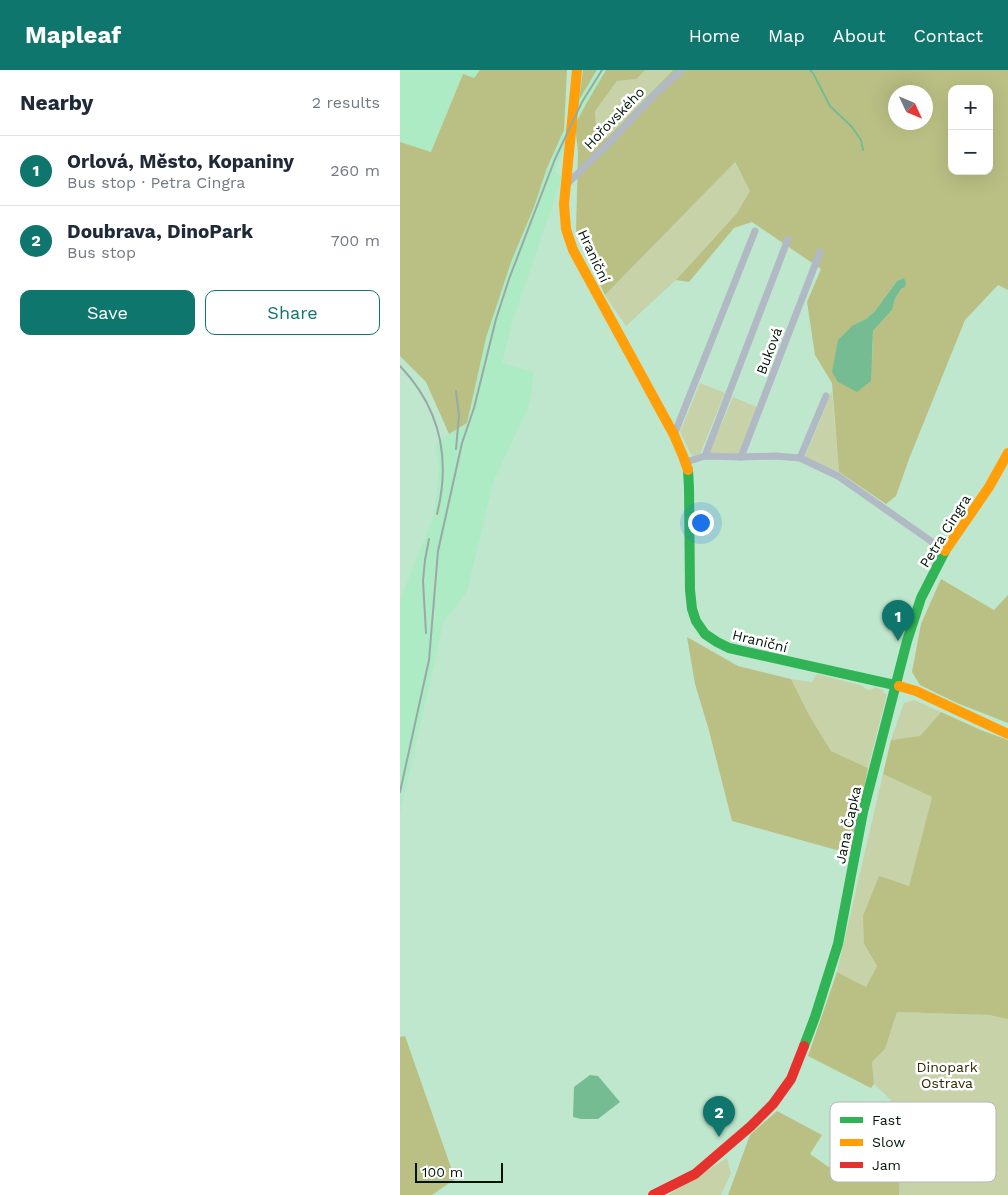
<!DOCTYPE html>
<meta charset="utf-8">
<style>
body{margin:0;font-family:"Work Sans",sans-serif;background:#f6f6f7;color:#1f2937}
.controls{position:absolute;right:15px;top:15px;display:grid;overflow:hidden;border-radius:10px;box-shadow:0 5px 20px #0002}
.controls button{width:45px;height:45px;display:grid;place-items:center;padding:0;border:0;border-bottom:1px solid #e0e1e3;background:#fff;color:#1f2937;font:25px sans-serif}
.compass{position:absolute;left:488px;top:15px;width:45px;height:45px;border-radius:50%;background:#fff;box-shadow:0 5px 20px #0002;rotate:134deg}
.scale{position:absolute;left:15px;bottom:12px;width:88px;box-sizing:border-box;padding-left:5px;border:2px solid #001506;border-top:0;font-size:14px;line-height:18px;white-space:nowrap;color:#001506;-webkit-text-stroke:4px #fff;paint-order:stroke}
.you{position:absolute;left:300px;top:452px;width:18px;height:18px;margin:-12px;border:4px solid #fff;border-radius:50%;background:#1a73e8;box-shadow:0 0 0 8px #1a73e833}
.badge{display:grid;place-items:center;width:32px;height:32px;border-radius:50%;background:#0f766e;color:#fff;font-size:16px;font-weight:700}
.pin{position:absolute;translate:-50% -41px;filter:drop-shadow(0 1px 2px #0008)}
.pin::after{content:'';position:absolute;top:26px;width:18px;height:15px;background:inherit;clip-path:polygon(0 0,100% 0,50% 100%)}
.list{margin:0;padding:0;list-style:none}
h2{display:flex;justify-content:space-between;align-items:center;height:65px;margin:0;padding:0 20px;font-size:21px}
h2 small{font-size:16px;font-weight:400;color:#747a83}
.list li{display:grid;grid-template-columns:32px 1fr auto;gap:15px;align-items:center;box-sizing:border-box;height:70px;padding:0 20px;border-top:1px solid #e0e1e3}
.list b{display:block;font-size:19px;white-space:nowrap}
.list p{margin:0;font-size:16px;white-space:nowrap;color:#747a83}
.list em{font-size:16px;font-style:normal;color:#747a83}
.actions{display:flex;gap:10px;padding:15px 20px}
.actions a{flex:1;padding:11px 0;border:1px solid #0f766e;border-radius:10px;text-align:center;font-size:18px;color:#0f766e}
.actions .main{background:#0f766e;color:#fff}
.map{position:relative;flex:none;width:608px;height:1125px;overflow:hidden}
header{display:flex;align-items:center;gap:30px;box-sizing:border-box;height:70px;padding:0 25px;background:#0f766e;color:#fff}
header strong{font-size:24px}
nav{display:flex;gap:28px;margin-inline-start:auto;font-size:18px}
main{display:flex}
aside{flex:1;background:#fff}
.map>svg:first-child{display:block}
.built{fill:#acebc3}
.green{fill:#c7d2a9}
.forest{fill:#bac084;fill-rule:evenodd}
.water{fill:#76bc92}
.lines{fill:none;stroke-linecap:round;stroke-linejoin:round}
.stream{stroke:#76bc92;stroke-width:2}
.street{stroke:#b0b9c4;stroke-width:7}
.fast{stroke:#30b455;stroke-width:10}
.slow{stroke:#ff9f0a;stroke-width:10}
.jam{stroke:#e5322d;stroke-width:10}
.rail{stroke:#98a9a7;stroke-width:2}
.labels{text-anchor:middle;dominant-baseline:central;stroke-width:5;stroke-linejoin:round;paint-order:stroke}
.street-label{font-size:14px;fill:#001506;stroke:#fff}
.park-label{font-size:14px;fill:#332a03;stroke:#fff}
.key{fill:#fff;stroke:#b2b9b4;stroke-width:1}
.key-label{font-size:14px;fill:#001506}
</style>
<header>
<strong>Mapleaf</strong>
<nav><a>Home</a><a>Map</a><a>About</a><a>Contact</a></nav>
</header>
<main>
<aside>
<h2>Nearby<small>2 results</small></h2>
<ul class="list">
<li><span class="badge">1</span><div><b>Orlová, Město, Kopaniny</b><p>Bus stop · Petra Cingra</p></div><em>260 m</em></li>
<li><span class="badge">2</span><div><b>Doubrava, DinoPark</b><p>Bus stop</p></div><em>700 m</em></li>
</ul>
<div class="actions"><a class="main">Save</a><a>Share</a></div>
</aside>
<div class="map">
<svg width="608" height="1125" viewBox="0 0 608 1125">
<rect width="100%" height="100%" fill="#bfe7cd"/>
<!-- built -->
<g class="built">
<polygon points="0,0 80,0 74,8 63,4 31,82 0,72"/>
<polygon points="197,0 206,0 186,34 159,90 155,102 162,107 111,256 102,293 133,302 132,321 128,338 93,412 67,522 44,551 0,743 0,530 34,446 39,399 36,374 67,352 86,268 111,192 134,137 147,98 168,52 179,30"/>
</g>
<!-- green -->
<g class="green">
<polygon points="245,0 273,0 207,68 196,55 195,41 217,11 237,9"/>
<polygon points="334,92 351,121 337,143 276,210 226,256 205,225"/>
<polygon points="300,313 325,323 300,384 292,386 280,362"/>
<polygon points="432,321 439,402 405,387"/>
<polygon points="333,327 357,337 339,384 309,383"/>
<polygon points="417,604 460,615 466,619 471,620 475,617 483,620 485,624 487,624 468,698 431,681 409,645 391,609 412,612"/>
<polygon points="514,630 541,642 520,666 491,670 504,633"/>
<polygon points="483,704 532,727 509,816 464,874 477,896 466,917 437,902"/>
<polygon points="497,942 589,945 608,949 608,1125 499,1125 499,1098 428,1097 456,1058 473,1037 490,1035 491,1030 474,1014 472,992 485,979"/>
<polygon points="327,1088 331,1103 321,1125 268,1125"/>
</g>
<!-- forest -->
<g class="forest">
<polygon points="80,0 167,0 164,60 147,98 134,137 111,192 86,268 67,353 49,364 26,312 0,286 0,72 31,82 63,4 74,8"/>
<polygon points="183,0 197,0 179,30"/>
<path d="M206 0H245L237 9 217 11 195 41 196 55 207 68 273 0H608V220L598 215 565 250 509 389 496 426 486 434 439 402 432 313 415 285 407 232 421 199 352 152 334 158 289 212 276 210 337 143 350 121 335 92 205 225 176 162 178 82 175 55 186 34ZM552 19H589V101H552ZM496 22H526V52H496ZM504 208 503 218 501 219 495 229 492 240 473 261 472 290 453 255 466 249 475 241 497 211Z"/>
<polygon points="541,509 594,540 608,525 608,653 557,633 520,615 512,602 521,554"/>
<polygon points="287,567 338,596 391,609 409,645 431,681 468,698 451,784 332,751 308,657 295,614"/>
<polygon points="541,642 583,661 608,670 608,949 589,945 497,942 485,979 472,992 474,1014 471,1018 408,986 437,902 466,917 477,896 464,874 463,846 479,806 509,816 532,727 483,704 491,670 520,666"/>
<polygon points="5,966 55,1109 32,1125 0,1125 0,967"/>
<polygon points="377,1041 422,1065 410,1084 426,1095 428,1097 500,1098 499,1125 328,1125 350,1065"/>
</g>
<!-- water -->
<g class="water">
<polygon points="504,208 506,213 505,217 501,219 495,229 492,240 473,261 471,311 457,322 438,312 432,302 438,270 453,255 466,249 475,241 497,211"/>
<polygon points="190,1005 198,1006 220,1032 198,1049 181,1049 173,1047 174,1017"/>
</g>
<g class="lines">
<!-- stream -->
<polyline class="stream" points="410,0 413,3 430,36 452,57 461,70 463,80"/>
<!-- street -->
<g class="street">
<polyline points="166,115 213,69 257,22 282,0"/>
<polyline points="274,365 355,161"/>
<polyline points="305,386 388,169"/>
<polyline points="341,387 420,182"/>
<polyline points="400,388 426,326"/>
<polyline points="286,392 305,386 341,387 376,386 400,388 438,406 545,481"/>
</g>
<!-- fast -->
<g class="fast">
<polyline points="288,400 289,418 290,520 292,539 296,551 305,564 317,572 329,578 499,616"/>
<polyline points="404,976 415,947 438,874 463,742 507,571 521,528 545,481"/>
</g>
<!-- slow -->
<g class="slow">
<polyline points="177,0 164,134 166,159 173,180 274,365 283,386 288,400"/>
<polyline points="545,481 589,417 608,383"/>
<polyline points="499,616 516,621 608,664"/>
</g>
<!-- jam -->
<polyline class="jam" points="253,1125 295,1104 351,1056 373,1034 391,1009 404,976"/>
<!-- rail -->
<g class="rail">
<path d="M0 296C41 339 51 388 37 444"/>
<polyline points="56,379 59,346 56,321"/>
<polyline points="26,563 23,511 25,490 29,469"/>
<polyline points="0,722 29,590 38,481 62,373 74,338 96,249 109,209 155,89 182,32 202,0"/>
</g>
</g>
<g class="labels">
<!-- street labels -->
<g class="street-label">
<text transform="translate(214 48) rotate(-46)">Hořovského</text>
<text transform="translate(194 186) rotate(65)">Hraniční</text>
<text transform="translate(369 281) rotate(-69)">Buková</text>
<text transform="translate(545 461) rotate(-58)">Petra Cingra</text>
<text transform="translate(360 571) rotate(14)">Hraniční</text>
<text transform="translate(448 755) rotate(-78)">Jana Čapka</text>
</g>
<!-- park labels -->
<g class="park-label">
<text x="547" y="997">Dinopark<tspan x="547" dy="16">Ostrava</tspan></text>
</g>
</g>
<!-- legend -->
<rect x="430" y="1032" width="166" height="80" rx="8" class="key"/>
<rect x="440" y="1047" width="23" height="6" fill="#30b455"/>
<rect x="440" y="1069" width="23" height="7" fill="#ff9f0a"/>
<rect x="440" y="1092" width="23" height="6" fill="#e5322d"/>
<g class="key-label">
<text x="472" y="1055">Fast</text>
<text x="472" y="1077">Slow</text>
<text x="472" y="1100">Jam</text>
</g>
</svg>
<div class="controls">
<button>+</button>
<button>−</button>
</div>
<svg class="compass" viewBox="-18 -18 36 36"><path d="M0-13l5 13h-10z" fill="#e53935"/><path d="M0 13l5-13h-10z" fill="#747a83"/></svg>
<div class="scale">100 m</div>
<div class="you"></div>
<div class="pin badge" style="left:498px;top:571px">1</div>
<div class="pin badge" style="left:319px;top:1067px">2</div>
</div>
</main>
